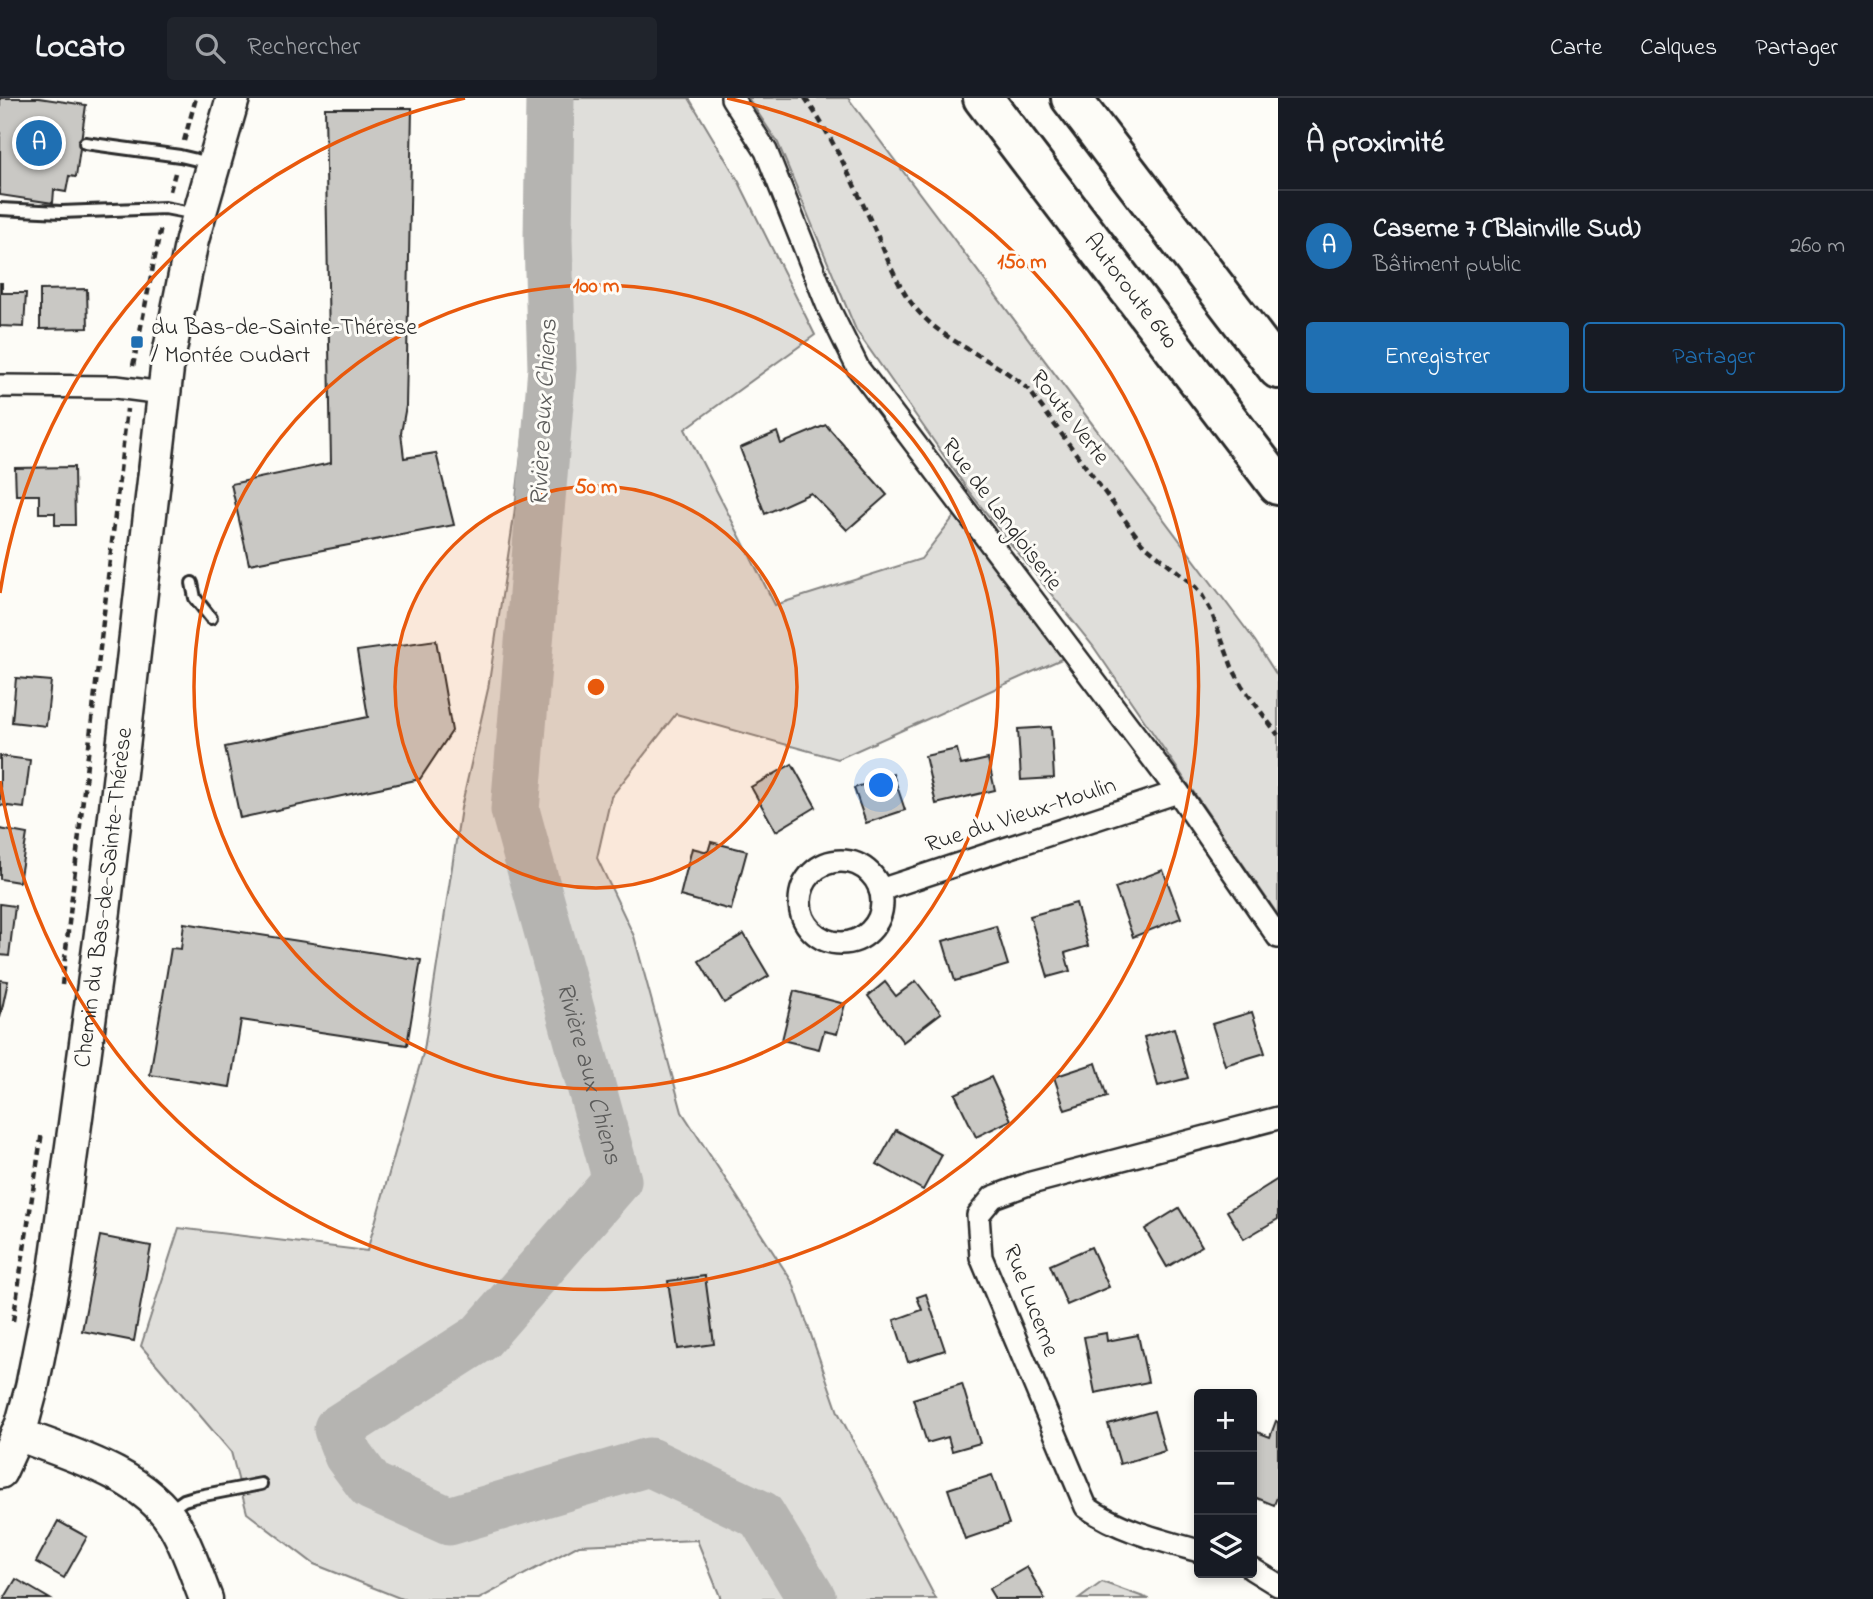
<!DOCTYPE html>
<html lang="fr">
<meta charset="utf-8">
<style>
body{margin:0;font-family:"Indie Flower",sans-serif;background:#20242c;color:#f1f3f6}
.controls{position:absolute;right:21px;bottom:21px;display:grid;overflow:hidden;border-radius:7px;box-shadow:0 4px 10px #0003}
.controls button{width:63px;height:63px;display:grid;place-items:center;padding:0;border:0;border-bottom:2px solid #363941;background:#171b24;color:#f1f3f6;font:35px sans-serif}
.you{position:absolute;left:882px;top:688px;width:24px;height:24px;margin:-18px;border:5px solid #fff;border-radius:50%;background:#1a73e8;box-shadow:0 0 0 10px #1a73e833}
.badge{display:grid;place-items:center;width:46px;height:46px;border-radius:50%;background:#1f6fb2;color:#fff;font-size:23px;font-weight:700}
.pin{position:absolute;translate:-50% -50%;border:4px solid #fff;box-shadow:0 2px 7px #0006}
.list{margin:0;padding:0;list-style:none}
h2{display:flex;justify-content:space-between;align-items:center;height:91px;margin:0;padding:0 28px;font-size:30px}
h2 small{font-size:23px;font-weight:400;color:#9ea1a6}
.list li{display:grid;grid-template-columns:46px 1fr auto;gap:21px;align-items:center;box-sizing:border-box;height:112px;padding:0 28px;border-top:2px solid #363941}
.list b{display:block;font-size:26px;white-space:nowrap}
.list p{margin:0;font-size:23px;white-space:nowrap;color:#9ea1a6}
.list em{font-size:23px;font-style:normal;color:#9ea1a6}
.actions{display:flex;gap:14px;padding:21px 28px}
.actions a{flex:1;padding:16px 0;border:2px solid #1f6fb2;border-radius:7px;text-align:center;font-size:24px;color:#1f6fb2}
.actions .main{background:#1f6fb2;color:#fff}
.icon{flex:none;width:38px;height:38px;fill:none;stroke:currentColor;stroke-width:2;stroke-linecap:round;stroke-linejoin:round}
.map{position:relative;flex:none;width:1278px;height:1501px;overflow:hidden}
header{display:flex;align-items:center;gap:42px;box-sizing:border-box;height:98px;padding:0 35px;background:#171b24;border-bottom:2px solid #363941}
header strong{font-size:33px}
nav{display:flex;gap:38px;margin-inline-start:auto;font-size:24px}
.search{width:490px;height:63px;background:#20242c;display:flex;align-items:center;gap:18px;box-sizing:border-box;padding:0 24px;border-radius:7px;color:#9ea1a6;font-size:26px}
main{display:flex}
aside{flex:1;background:#171b24}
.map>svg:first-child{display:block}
.green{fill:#dfdeda;stroke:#858482;stroke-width:2}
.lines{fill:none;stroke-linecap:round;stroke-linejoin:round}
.river{stroke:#b5b4b1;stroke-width:49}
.building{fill:#c9c8c4;stroke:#2b2b2b;stroke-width:2}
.lane-casing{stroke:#2b2b2b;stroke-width:16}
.street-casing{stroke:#2b2b2b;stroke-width:26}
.secondary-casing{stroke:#2b2b2b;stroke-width:37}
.highway-casing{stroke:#2b2b2b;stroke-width:44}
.path{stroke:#2b2b2b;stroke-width:4.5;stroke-dasharray:7 5;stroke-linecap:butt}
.lane{stroke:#fdfcf7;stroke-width:10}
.street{stroke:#fdfcf7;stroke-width:21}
.secondary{stroke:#fdfcf7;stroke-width:32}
.highway{stroke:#fdfcf7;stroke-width:38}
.ring{fill:none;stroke:#e8590c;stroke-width:3.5}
.poi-dot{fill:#1f6fb2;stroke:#fdfcf7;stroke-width:2.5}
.labels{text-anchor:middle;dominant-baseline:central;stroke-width:6;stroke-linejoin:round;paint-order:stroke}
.street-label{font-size:24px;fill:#2b2b2b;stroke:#fdfcf7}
.poi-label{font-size:24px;fill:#2b2b2b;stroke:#fdfcf7;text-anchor:start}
.water-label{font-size:26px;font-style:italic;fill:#5b5b5a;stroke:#fdfcf7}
.centre{fill:#e8590c;stroke:#fdfcf7;stroke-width:3.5}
.ring-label{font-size:21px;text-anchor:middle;font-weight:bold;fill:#e8590c;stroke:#fdfcf7;stroke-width:6;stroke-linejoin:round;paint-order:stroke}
</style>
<header>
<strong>Locato</strong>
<div class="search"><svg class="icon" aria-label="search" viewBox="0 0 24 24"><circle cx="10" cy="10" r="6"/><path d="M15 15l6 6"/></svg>Rechercher</div>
<nav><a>Carte</a><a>Calques</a><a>Partager</a></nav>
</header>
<main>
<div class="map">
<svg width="1278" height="1501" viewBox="0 0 1278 1501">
<rect width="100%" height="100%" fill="#fdfcf7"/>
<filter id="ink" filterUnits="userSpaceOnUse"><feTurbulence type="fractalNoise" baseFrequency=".0143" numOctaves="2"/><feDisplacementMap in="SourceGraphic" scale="14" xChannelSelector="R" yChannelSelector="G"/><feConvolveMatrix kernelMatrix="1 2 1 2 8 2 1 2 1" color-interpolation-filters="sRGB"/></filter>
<g filter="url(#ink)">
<!-- green -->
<g class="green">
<polygon points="562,0 689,0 739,84 815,237 685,331 775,507 921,461 963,407 1075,555 838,661 676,616 611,699 597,760 634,838 682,1014 793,1185 838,1314 936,1501 721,1501 697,1442 579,1447 479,1501 402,1501 314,1466 247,1415 231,1354 141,1248 179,1130 367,1153 424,952 461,710 488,591 514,418"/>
<polygon points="748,0 848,0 1255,543 1278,579 1278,817 1093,548 970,395 856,232 778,45"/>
<polygon points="1102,1484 1149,1501 1079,1501"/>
</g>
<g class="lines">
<!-- river -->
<path class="river" id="s1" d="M550 0 548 142 552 270 515 712 617 1082 480 1240 338 1331 348 1357 371 1388 449 1423 649 1364 761 1417 812 1501"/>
</g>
<!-- building -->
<g class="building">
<polygon points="0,0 39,0 86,7 76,79 69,78 66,94 54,92 53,105 0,97"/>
<polygon points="325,10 412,10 406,308 401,335 404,360 436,355 454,427 249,466 231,386 331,365"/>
<polygon points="0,185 2,185 2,195 26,195 24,229 0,228"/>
<polygon points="87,191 88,230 40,231 40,192"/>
<polygon points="826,327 887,397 847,432 811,395 765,416 740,350 777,334 781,346"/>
<polygon points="74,369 75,427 55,427 55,415 39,415 39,397 16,397 15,370"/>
<polygon points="436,542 452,633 420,681 240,720 225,649 368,619 357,553"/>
<polygon points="16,580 51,583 46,628 12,624"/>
<polygon points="1051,629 1054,680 1021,682 1018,631"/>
<polygon points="957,651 961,667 988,661 995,692 936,706 925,658"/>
<polygon points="0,658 30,662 24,710 0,707"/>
<polygon points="792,666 816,709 776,733 751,689"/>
<polygon points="893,676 905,712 866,725 854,690"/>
<polygon points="0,731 27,736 19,784 0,781"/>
<polygon points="711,744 747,753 731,812 680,798 692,750 708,754"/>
<polygon points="1163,772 1181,820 1133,839 1115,790"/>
<polygon points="1076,805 1088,848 1065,855 1070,873 1048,879 1030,818"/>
<polygon points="0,806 15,808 9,858 0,857"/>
<polygon points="184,825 421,862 407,947 241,922 230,989 150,977 171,850 181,851"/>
<polygon points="996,828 1008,867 955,883 943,843"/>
<polygon points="744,836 769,878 724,905 699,863"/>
<polygon points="0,882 8,883 0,920"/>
<polygon points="916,883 941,915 903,944 868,898 885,884 896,898"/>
<polygon points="794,893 845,906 837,936 824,933 819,951 782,942"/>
<polygon points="1252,914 1265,955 1225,967 1212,926"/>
<polygon points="1174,930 1188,980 1158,988 1144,939"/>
<polygon points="1096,965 1107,999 1065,1012 1054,979"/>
<polygon points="991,979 1011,1022 976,1039 955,996"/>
<polygon points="896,1032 942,1057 923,1092 877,1066"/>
<polygon points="1278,1081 1278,1121 1244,1141 1227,1113"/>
<polygon points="1179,1110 1202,1148 1167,1169 1145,1131"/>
<polygon points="100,1138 151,1148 134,1243 82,1233"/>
<polygon points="1091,1149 1109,1189 1067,1207 1050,1167"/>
<polygon points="705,1178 714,1246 678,1251 668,1183"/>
<polygon points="926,1196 945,1252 908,1264 894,1222 922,1212 917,1199"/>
<polygon points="1106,1235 1107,1243 1138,1237 1148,1284 1095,1295 1084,1239"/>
<polygon points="962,1286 980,1345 952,1353 948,1339 927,1345 913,1301"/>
<polygon points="1154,1313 1165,1353 1120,1366 1108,1326"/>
<polygon points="1276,1323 1278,1324 1278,1397 1274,1407 1252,1398 1252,1332 1270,1339"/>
<polygon points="992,1377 1009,1426 965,1441 948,1391"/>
<polygon points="58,1423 87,1439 64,1480 36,1464"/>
<polygon points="1027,1469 1045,1501 995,1501 989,1491"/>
<polygon points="16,1481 50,1501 4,1501"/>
</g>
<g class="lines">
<!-- lane casing -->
<g class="lane-casing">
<g id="lane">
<polyline points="85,45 180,58 210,65"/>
<polyline points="0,111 61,114 165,110 196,116"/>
<polyline points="192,485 195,500 211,520"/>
<polyline points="168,1413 184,1402 194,1399 261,1386"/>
</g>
</g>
<!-- street casing -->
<g class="street-casing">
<g id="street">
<polyline points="732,0 766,53 829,211 858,270 1178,694 1278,839"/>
<polyline points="0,288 116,289 163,295"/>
<circle cx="841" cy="804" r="41"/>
<polyline points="880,792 1178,694"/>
<path d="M1199 1453C1160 1442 1119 1432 1086 1409L981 1159 978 1117 993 1099 1031 1085 1278 1020"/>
<polyline points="1252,1471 1278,1487"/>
</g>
</g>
<!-- secondary casing -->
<g class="secondary-casing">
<g id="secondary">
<path d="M17 1336C70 1356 143 1376 174 1426 188 1449 196 1476 206 1501"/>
<path id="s2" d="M0 1374 22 1326 32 1289 55 1173 104 813 168 262 192 142 233 0"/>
</g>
</g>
<!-- highway casing -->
<g class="highway-casing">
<g id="highway">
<path id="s3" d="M983 0 1278 387"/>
<polyline points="1071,0 1278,271"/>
</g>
</g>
<!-- path -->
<g class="path">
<path d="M805 0C834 41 854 87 875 132 887 159 897 189 917 212 947 247 996 261 1029 292L1142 445 1192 485 1202 497 1211 513 1232 569 1242 588 1278 637"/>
<polyline points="184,43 196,0"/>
<polyline points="170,93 175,75"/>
<polyline points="133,268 161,129"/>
<polyline points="62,887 127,311"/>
<polyline points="13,1223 42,1034"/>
</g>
<!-- lane -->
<use href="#lane" class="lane"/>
<!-- street -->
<use href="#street" class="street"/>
<!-- secondary -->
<use href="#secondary" class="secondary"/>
<!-- highway -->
<use href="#highway" class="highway"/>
</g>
</g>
<!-- distance rings -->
<circle cx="596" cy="589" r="201" fill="#e8590c" fill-opacity=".12"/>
<g class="ring">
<circle cx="596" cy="589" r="201"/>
<circle cx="596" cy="589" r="402"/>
<path d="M0 495A603 603 0 0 1 465 0M727 0A603 603 0 1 1 0 683"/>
</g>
<!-- markers -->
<rect class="poi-dot" x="130" y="237" width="14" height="14" rx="3.5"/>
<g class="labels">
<!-- street labels -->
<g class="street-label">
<text stroke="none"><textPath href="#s3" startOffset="243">Autoroute 640</textPath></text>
<text transform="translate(1069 320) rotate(52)">Route Verte</text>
<text transform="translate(1001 417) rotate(53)">Rue de Langloiserie</text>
<text transform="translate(1021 718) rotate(-18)">Rue du Vieux-Moulin</text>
<text stroke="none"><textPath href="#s2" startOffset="586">Chemin du Bas-de-Sainte-Thérèse</textPath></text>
<text transform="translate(1030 1203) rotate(69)">Rue Lucerne</text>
</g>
<!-- poi labels -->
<g class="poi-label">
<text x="151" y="230">du Bas-de-Sainte-Thérèse<tspan x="151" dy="28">/ Montée Oudart</tspan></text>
</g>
<!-- water labels -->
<g class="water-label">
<text transform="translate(545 315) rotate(-87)">Rivière aux Chiens</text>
<text stroke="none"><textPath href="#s1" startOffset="987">Rivière aux Chiens</textPath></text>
</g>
</g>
<circle cx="596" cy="589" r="10" class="centre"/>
<g class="ring-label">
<text x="1022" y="170">150 m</text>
<text x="596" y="194">100 m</text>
<text x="596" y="395">50 m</text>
</g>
</svg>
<div class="controls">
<button>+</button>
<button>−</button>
<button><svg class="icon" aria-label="layers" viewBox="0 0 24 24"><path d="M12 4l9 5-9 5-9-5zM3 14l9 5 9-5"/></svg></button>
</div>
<div class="you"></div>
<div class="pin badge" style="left:39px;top:45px">A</div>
</div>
<aside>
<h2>À proximité<small></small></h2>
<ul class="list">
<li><span class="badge">A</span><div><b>Caserne 7 (Blainville Sud)</b><p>Bâtiment public</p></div><em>260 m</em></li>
</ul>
<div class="actions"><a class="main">Enregistrer</a><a>Partager</a></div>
</aside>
</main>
